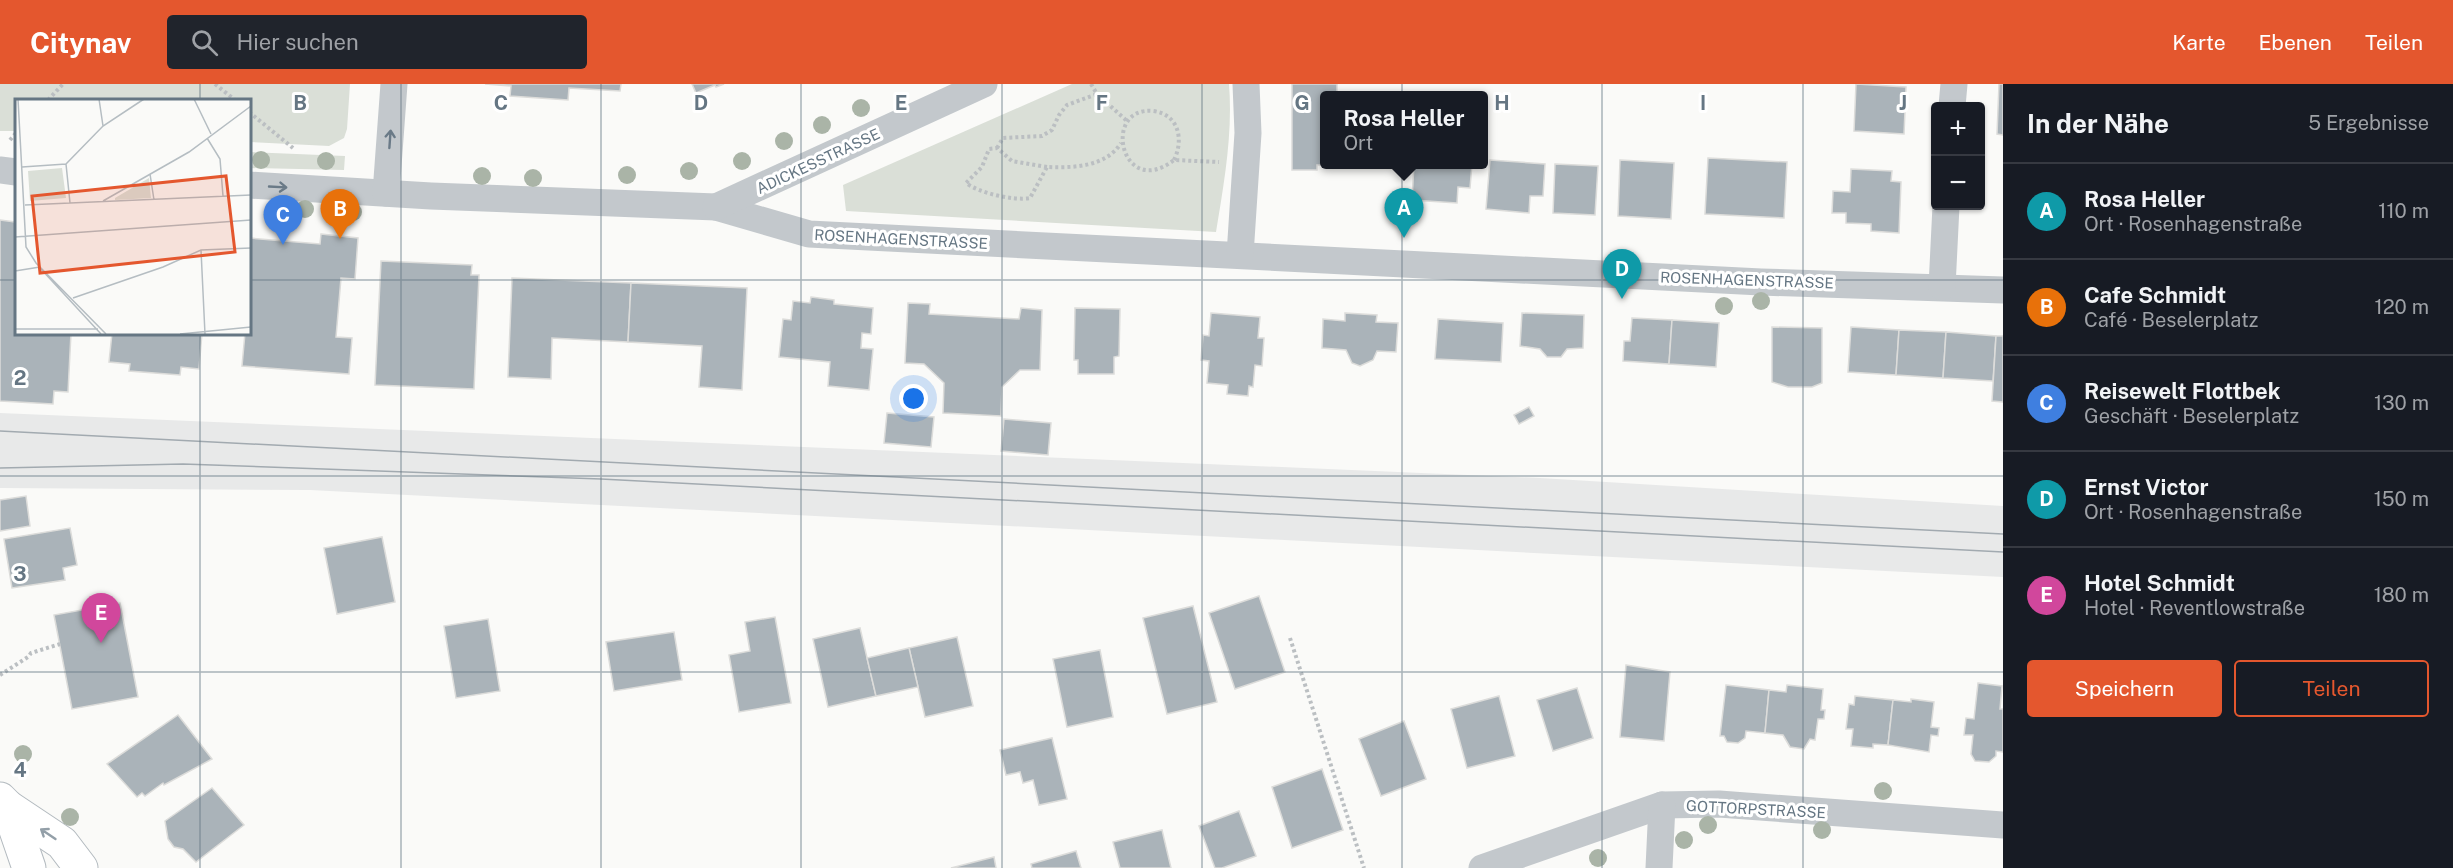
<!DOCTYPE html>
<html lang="de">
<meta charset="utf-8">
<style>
body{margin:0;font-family:"Public Sans",sans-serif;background:#20242c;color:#f1f3f6}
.controls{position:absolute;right:18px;top:18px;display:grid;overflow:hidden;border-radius:6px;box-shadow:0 2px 4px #0004}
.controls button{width:54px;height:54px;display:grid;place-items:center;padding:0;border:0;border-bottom:2px solid #363941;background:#171b24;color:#f1f3f6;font:30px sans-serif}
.you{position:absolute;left:914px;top:315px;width:21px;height:21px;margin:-15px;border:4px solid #fff;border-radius:50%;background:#1a73e8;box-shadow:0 0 0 9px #1a73e833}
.badge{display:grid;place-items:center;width:39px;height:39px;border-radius:50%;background:#e4572e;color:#fff;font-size:20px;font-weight:700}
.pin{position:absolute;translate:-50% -50px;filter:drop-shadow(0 2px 3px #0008)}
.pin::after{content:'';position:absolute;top:32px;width:21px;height:18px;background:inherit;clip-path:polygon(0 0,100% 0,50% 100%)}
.popup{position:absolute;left:1320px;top:7px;width:168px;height:78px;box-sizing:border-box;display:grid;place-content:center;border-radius:6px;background:#171b24;filter:drop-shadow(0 2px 4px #0005);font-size:20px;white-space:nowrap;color:#9ea1a6}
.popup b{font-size:22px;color:#f1f3f6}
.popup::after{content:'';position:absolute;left:50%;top:100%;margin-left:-12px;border:12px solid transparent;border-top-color:#171b24}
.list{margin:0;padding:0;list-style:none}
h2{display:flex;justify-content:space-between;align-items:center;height:78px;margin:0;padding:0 24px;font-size:26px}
h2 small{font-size:20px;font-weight:400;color:#9ea1a6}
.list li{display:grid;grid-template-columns:39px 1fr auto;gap:18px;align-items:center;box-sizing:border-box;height:96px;padding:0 24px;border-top:2px solid #363941}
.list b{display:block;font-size:22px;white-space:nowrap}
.list p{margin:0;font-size:20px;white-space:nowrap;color:#9ea1a6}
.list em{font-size:20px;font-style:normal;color:#9ea1a6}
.actions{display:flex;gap:12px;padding:18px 24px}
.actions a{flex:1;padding:14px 0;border:2px solid #e4572e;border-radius:6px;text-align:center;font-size:21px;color:#e4572e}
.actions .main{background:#e4572e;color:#fff}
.icon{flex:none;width:33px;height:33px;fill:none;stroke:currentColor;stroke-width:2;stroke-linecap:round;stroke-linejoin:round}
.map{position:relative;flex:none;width:2003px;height:784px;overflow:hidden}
header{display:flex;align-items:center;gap:36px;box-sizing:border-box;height:84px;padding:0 30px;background:#e4572e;color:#fff}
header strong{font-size:28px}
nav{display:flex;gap:33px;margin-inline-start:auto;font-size:21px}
.search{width:420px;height:54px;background:#20242c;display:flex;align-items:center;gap:15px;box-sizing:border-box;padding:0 21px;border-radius:6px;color:#9ea1a6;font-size:22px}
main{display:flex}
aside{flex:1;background:#171b24}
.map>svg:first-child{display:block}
.built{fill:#e8e9e9}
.green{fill:#dadfd7}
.building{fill:#aab3b9;stroke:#dcdcda;stroke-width:1.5}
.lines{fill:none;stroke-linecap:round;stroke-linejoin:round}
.secondary-casing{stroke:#b3babf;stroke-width:35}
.path{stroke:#bbbfc2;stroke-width:4;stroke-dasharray:3 3;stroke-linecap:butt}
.street{stroke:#c3c8cc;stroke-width:27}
.secondary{stroke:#fff;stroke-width:33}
.tram{stroke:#a2aab0;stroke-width:1.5}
.tree{fill:#aab4a7}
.oneway{stroke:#6a7a87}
.oneway2{stroke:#939fa8}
.grid{fill:none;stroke:#657683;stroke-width:1.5;stroke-opacity:0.55}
.labels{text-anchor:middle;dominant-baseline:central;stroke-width:6;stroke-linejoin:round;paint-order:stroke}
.street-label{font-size:15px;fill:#657683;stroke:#fff}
.inset-road{fill:none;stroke:#b5bdc2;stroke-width:1.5}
.view{fill:#e4572e;fill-opacity:0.15;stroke:#e4572e;stroke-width:3}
.inset-edge{fill:none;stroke:#657683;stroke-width:3}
.grid-label{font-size:20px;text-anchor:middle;font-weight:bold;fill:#657683;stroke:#fff;stroke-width:6;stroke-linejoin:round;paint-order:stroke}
</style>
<header>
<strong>Citynav</strong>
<div class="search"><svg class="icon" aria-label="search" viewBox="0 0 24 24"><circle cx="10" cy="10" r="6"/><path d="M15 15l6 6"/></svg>Hier suchen</div>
<nav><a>Karte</a><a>Ebenen</a><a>Teilen</a></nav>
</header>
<main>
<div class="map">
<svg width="2003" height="784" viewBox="0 0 2003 784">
<rect width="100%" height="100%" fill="#fafaf8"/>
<!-- built -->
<polygon class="built" points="0,329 1540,394 2003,422 2003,493 310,406 0,404"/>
<!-- green -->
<g class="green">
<polygon points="0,0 350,0 347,45 344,54 329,62 249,58 249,16 16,16 16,47 0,47"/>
<path d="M1072 0H1229C1233 50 1224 99 1216 148L846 127 843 101Z"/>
<polygon points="249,68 345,72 344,86 249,84"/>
</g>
<!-- building -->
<g class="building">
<polygon points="485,0 621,0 620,7 569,4 568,16 510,12 511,2"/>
<polygon points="692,0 724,0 716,3 715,1 696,9"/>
<polygon points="1292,0 1337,0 1337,12 1324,12 1324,80 1337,81 1317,81 1317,86 1292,86"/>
<polygon points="1856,0 1906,3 1904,50 1854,47"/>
<polygon points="1999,0 2003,0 2003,51 1997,50"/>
<polygon points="1708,74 1787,78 1784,134 1705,130"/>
<polygon points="1490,76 1545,80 1543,112 1530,112 1529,129 1486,125"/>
<polygon points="1620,76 1674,79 1671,135 1618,132"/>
<polygon points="1414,80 1472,80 1470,104 1458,103 1457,119 1412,116"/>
<polygon points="1555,80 1598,82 1595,131 1553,129"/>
<polygon points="1851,85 1892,87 1891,97 1901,98 1899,149 1871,147 1871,140 1846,139 1846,129 1832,129 1833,107 1850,108"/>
<polygon points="0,136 15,138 16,140 16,249 71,249 68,308 54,307 53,320 0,317"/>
<polygon points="321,150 358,154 355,195 341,194 336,253 352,254 349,290 242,282 245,249 249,249 249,154 320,160"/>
<polygon points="381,177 472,181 471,191 479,191 474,305 375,301"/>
<polygon points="512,194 631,199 628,258 552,254 551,295 508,293"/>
<polygon points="631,199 747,204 742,306 699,303 702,262 628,258"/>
<polygon points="811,213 834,216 834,220 873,224 871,250 862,249 861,264 873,265 869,306 828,302 830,278 779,273 783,235 791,236 793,217 810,219"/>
<polygon points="908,219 930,220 929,230 1019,235 1021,224 1042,226 1040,286 1020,286 1002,303 1001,332 943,329 944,299 924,280 905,279"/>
<polygon points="1075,224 1120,225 1119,272 1114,273 1114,290 1078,290 1078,276 1074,276"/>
<polygon points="1211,229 1260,233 1258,254 1264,254 1262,282 1255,281 1253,303 1249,302 1248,312 1227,310 1228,301 1207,299 1209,277 1201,276 1203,251 1209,252"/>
<polygon points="1345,229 1377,231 1376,238 1398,239 1396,268 1377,267 1373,276 1360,282 1352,279 1346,266 1322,264 1323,235 1345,237"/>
<polygon points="1522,229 1584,231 1583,264 1567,265 1561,273 1547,273 1540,265 1520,262"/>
<polygon points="1632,234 1672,236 1669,280 1623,277 1624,257 1630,257"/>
<polygon points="1438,235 1503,239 1501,278 1435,275"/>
<polygon points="1672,236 1719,239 1716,283 1669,280"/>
<polygon points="1772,243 1822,244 1822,299 1812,303 1788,303 1772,298"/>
<polygon points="1851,243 1899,246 1896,291 1848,288"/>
<polygon points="1899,246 1946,248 1943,294 1896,291"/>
<polygon points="1946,248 1996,252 1993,297 1943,294"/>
<polygon points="112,249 202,249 199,285 181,283 180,291 129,287 130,280 109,278"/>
<polygon points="1996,252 2003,252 2003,318 1992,317"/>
<polygon points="1529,323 1534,332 1519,340 1514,331"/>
<polygon points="887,329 934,333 931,363 884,359"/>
<polygon points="1004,335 1051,339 1048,371 1001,367"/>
<polygon points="26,412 30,442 0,447 0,416"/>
<polygon points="70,444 77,481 63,484 65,496 12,504 4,455"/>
<polygon points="382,453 395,518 337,530 324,464"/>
<polygon points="1259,512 1285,588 1235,605 1209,529"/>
<polygon points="120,519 138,613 72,625 54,531"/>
<polygon points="1193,522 1217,618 1167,630 1143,534"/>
<polygon points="775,533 791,619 739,628 729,571 750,567 745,538"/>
<polygon points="488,535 500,607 456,614 444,542"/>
<polygon points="860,544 876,612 828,623 813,555"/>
<polygon points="674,548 682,596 614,607 606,558"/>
<polygon points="957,553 973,622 925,633 909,564"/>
<polygon points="909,564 918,603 876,612 867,574"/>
<polygon points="1100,566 1113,633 1067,643 1053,575"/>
<polygon points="1626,581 1670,588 1664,657 1620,653"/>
<polygon points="1978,599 2002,602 2000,625 2003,625 2003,668 1996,667 1996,672 1989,678 1975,677 1971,670 1973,651 1964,651 1966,634 1974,635"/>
<polygon points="1726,601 1769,606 1765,649 1746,647 1745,654 1738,659 1727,658 1724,652 1720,652"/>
<polygon points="1787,601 1823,605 1821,626 1825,626 1824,635 1818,635 1815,656 1810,655 1804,665 1790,663 1783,651 1765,649 1769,606 1786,608"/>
<polygon points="1577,604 1593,654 1553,667 1537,616"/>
<polygon points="1499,612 1515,672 1467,684 1451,625"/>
<polygon points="1855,612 1893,616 1888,661 1873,660 1873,664 1851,662 1853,645 1846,645 1849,620 1854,621"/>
<polygon points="1911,615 1934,618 1931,643 1939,644 1938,652 1931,651 1929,668 1888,661 1893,616 1911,618"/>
<polygon points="178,631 212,675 164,701 163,699 145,712 142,709 137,713 107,680"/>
<polygon points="1404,637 1426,695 1381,712 1359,655"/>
<polygon points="1052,654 1067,715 1039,721 1033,696 1023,699 1020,688 1006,691 1000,666"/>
<polygon points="1322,685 1343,746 1292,764 1272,703"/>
<polygon points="212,704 244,741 196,778 183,765 174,763 168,755 165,737"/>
<polygon points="1239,727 1256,772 1222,784 1215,784 1199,742"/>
<polygon points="1162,746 1171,784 1120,784 1113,758"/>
<polygon points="1076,767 1081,784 1032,784 1031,780"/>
<polygon points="994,773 996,784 951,784"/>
</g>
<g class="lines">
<!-- secondary casing -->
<g class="secondary-casing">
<g id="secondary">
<polyline points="0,715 8,723 62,759 81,784"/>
<polyline points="8,723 29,784"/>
</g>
</g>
<!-- path -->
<g class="path">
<polyline points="215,0 235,16"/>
<polyline points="1091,0 1097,10 1128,38"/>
<polyline points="48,16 63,0"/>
<polyline points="249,28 293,64"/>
<polyline points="10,56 16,49"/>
<polyline points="997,64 1003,54 1042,52 1052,46 1059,31 1067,21 1097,10"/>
<path d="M1174 76C1184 56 1179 30 1153 27 1101 22 1121 117 1174 76L1219 78"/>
<path d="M1047 83 1012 77 997 64 989 65 982 83 966 99C979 109 1014 117 1030 114L1047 83C1073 84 1106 83 1121 59"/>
<polyline points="1290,554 1364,784"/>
<polyline points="0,591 28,573 31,569 60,560"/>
</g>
<!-- street -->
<g class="street">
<polyline points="1952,22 1954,0"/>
<polyline points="0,86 16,88"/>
<polyline points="249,101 431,112 716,123 809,150 1761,198 2003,206"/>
<polyline points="386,109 394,0"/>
<polyline points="716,123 984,0"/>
<polyline points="1240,171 1248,49 1246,0"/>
<polyline points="1942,203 1946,122"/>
<polyline points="1482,784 1662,721 1719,720 2003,741"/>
<polyline points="1659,784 1662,721"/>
</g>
<!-- secondary -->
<use href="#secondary" class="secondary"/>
<!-- tram -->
<g class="tram">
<polyline points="0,347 2003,450"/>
<polyline points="0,384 183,380 601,395 2003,468"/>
</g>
</g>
<!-- trees -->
<g class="tree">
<circle cx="861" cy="24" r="9"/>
<circle cx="822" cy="41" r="9"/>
<circle cx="784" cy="57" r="9"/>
<circle cx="261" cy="76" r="9"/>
<circle cx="326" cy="77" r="9"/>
<circle cx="742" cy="77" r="9"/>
<circle cx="689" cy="87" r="9"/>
<circle cx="627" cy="91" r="9"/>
<circle cx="482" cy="92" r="9"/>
<circle cx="533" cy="94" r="9"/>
<circle cx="305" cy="125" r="9"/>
<circle cx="353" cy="128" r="9"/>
<circle cx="1761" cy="217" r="9"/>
<circle cx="1724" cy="222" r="9"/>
<circle cx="23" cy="670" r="9"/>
<circle cx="1883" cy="707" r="9"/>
<circle cx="70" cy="733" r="9"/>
<circle cx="1708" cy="741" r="9"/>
<circle cx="1822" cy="746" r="9"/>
<circle cx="1684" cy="756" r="9"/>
<circle cx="1598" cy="774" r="9"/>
</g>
<!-- one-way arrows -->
<defs><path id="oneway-shaft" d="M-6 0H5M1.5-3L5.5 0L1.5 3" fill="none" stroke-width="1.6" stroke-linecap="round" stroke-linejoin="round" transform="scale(1.5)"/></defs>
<g class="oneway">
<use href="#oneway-shaft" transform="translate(390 55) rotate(-86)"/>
<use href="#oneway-shaft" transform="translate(278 103) rotate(3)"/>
</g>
<use class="oneway2" href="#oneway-shaft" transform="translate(48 750) rotate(-146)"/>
<!-- grid -->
<path class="grid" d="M200 0V16M401 0V784M601 0V784M801 0V784M1002 0V784M1202 0V784M1402 0V784M1602 0V784M1803 0V784M0 196H16M249 196H2003M200 249V784M0 392H2003M0 588H2003"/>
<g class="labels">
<!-- street labels -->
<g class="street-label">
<text transform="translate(818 77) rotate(-25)">ADICKESSTRASSE</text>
<text transform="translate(901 155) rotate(3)">ROSENHAGENSTRASSE</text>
<text transform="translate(1747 196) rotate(2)">ROSENHAGENSTRASSE</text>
<text transform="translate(1756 725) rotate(3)">GOTTORPSTRASSE</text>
</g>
</g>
<!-- overview -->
<g transform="translate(15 15)">
<rect width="236" height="236" fill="#fafaf8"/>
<path d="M47 69 51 99 15 102 13 72ZM134 79 136 99 100 101V99Z" fill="#dadfd7"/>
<path class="inset-road" d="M3 0 11 148 21 164 91 235M84 0 88 27M179 0 196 35M192 39 205 60 208 97M51 65 88 27 129 0M51 65 55 104M7 68 51 65M135 75 139 101M88 102 174 53 236 7M10 106 236 96M0 138 236 121M186 151 190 235M25 169 86 235M0 172 25 168M58 199 148 168 186 151 236 149M0 230H83M165 235 236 228"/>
<path class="view" d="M211 77 220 153 25 174 17 97Z"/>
<rect width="236" height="236" class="inset-edge"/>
</g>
<g class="grid-label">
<text x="300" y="26">B</text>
<text x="501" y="26">C</text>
<text x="701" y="26">D</text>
<text x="901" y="26">E</text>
<text x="1102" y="26">F</text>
<text x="1302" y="26">G</text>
<text x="1502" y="26">H</text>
<text x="1703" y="26">I</text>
<text x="1903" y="26">J</text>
<text x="20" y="301">2</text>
<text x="20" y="497">3</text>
<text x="20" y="693">4</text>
</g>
</svg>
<div class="controls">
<button>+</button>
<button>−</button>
</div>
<div class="you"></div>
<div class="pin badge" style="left:1404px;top:154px;background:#0f9aa8">A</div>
<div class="popup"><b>Rosa Heller</b>Ort</div>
<div class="pin badge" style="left:340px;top:155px;background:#e8710a">B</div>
<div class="pin badge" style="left:283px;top:161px;background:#3f7fe0">C</div>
<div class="pin badge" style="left:1622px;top:215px;background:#0f9aa8">D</div>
<div class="pin badge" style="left:101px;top:559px;background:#d1479c">E</div>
</div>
<aside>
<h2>In der Nähe<small>5 Ergebnisse</small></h2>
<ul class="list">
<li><span class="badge" style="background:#0f9aa8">A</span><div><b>Rosa Heller</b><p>Ort · Rosenhagenstraße</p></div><em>110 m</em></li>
<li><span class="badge" style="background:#e8710a">B</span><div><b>Cafe Schmidt</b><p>Café · Beselerplatz</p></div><em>120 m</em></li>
<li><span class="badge" style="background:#3f7fe0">C</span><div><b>Reisewelt Flottbek</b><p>Geschäft · Beselerplatz</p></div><em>130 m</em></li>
<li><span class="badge" style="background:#0f9aa8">D</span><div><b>Ernst Victor</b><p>Ort · Rosenhagenstraße</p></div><em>150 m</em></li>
<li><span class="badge" style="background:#d1479c">E</span><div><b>Hotel Schmidt</b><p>Hotel · Reventlowstraße</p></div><em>180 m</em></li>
</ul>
<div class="actions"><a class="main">Speichern</a><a>Teilen</a></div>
</aside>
</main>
